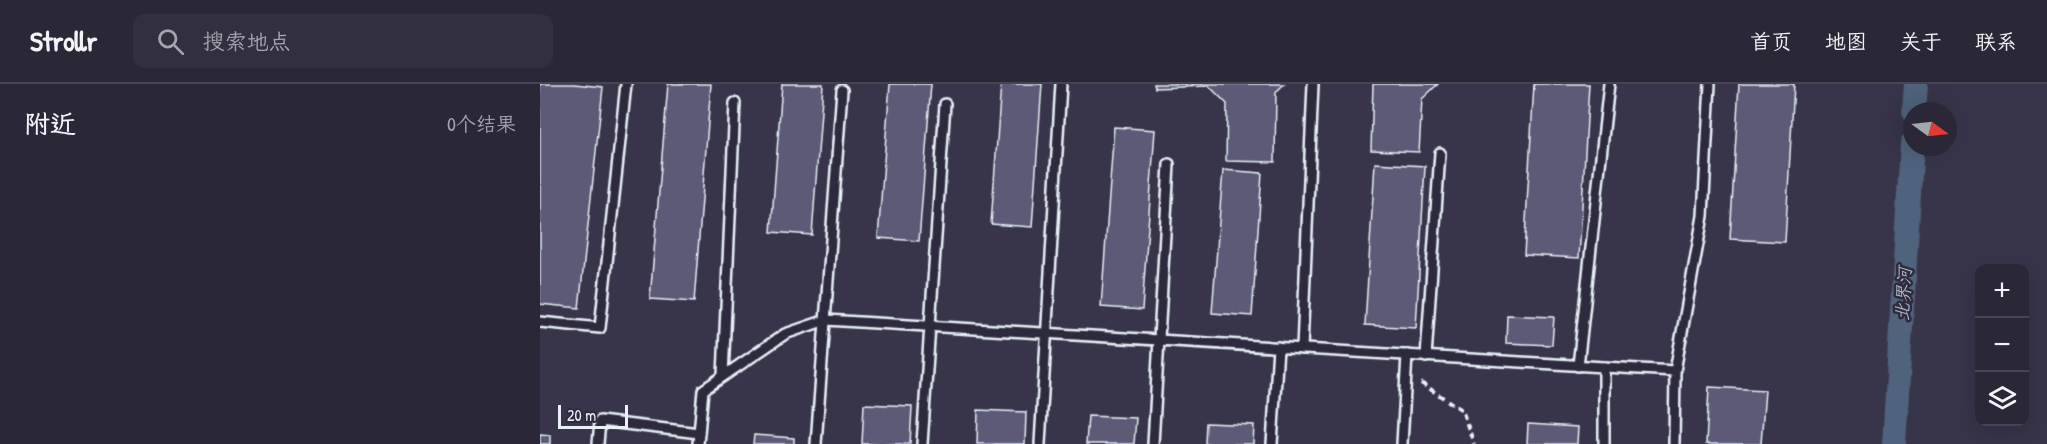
<!DOCTYPE html>
<html lang="zh">
<meta charset="utf-8">
<style>
body{margin:0;font-family:"Patrick Hand","LXGW WenKai TC",sans-serif;background:#322f3f;color:#f1f3f6}
.controls{position:absolute;right:18px;bottom:18px;display:grid;overflow:hidden;border-radius:12px;box-shadow:0 6px 24px #0002}
.controls button{width:54px;height:54px;display:grid;place-items:center;padding:0;border:0;border-bottom:2px solid #464452;background:#2a2737;color:#f1f3f6;font:30px sans-serif}
.compass{position:absolute;left:1363px;top:18px;width:54px;height:54px;border-radius:50%;background:#2a2737;box-shadow:0 6px 24px #0002;rotate:105deg}
.scale{position:absolute;left:18px;bottom:15px;width:70px;box-sizing:border-box;padding-left:6px;border:3px solid #e8f1f8;border-top:0;font-size:16px;line-height:21px;white-space:nowrap;color:#e8f1f8;-webkit-text-stroke:4px #2f2a3d;paint-order:stroke}
.list{margin:0;padding:0;list-style:none}
h2{display:flex;justify-content:space-between;align-items:center;height:78px;margin:0;padding:0 24px;font-size:26px}
h2 small{font-size:20px;font-weight:400;color:#a5a5ad}
.icon{flex:none;width:33px;height:33px;fill:none;stroke:currentColor;stroke-width:2;stroke-linecap:round;stroke-linejoin:round}
.map{position:relative;flex:none;width:1507px;height:360px;overflow:hidden}
header{display:flex;align-items:center;gap:36px;box-sizing:border-box;height:84px;padding:0 30px;background:#2a2737;border-bottom:2px solid #464452}
header strong{font-size:28px}
nav{display:flex;gap:33px;margin-inline-start:auto;font-size:21px}
.search{width:420px;height:54px;background:#322f3f;display:flex;align-items:center;gap:15px;box-sizing:border-box;padding:0 21px;border-radius:12px;color:#a5a5ad;font-size:22px}
main{display:flex}
aside{flex:1;background:#2a2737}
.map>svg:first-child{display:block}
.lines{fill:none;stroke-linecap:round;stroke-linejoin:round}
.canal{stroke:#50637b;stroke-width:24}
.building{fill:#5b5a77;stroke:#e8f1f8;stroke-width:1.5}
.service-casing{stroke:#e8f1f8;stroke-width:14}
.path{stroke:#e8f1f8;stroke-width:4;stroke-dasharray:6 4.5;stroke-linecap:butt}
.service{stroke:#2f2a3d;stroke-width:9}
.labels{text-anchor:middle;dominant-baseline:central;stroke-width:5;stroke-linejoin:round;paint-order:stroke}
.water-label{font-size:18px;font-style:italic;fill:#abb8c6;stroke:#2f2a3d}
</style>
<header>
<strong>Strollr</strong>
<div class="search"><svg class="icon" aria-label="search" viewBox="0 0 24 24"><circle cx="10" cy="10" r="6"/><path d="M15 15l6 6"/></svg>搜索地点</div>
<nav><a>首页</a><a>地图</a><a>关于</a><a>联系</a></nav>
</header>
<main>
<aside>
<h2>附近<small>0个结果</small></h2>
<ul class="list">
</ul>
</aside>
<div class="map">
<svg width="1507" height="360" viewBox="0 0 1507 360">
<rect width="100%" height="100%" fill="#383449"/>
<filter id="ink" filterUnits="userSpaceOnUse"><feTurbulence type="fractalNoise" baseFrequency=".0167" numOctaves="2"/><feDisplacementMap in="SourceGraphic" scale="12" xChannelSelector="R" yChannelSelector="G"/><feConvolveMatrix kernelMatrix="1 2 1 2 8 2 1 2 1" color-interpolation-filters="sRGB"/></filter>
<g filter="url(#ink)">
<g class="lines">
<!-- canal -->
<g class="canal">
<polyline points="1374,27 1376,0"/>
<polyline points="1354,360 1372,60"/>
</g>
</g>
<!-- building -->
<g class="building">
<polygon points="0,0 34,0 63,3 39,224 0,220"/>
<polygon points="128,0 171,0 154,218 110,215"/>
<polygon points="242,0 283,0 272,151 231,148"/>
<polygon points="350,0 391,0 379,157 338,154"/>
<polygon points="461,0 502,0 492,143 451,140"/>
<polygon points="614,0 744,0 736,8 735,78 686,77 687,20 669,2 615,4"/>
<polygon points="833,0 898,0 882,15 879,68 831,66"/>
<polygon points="994,0 1049,0 1039,174 984,171"/>
<polygon points="1199,0 1254,0 1245,158 1190,155"/>
<polygon points="574,43 615,46 602,226 561,223"/>
<polygon points="835,79 885,82 876,244 825,241"/>
<polygon points="683,86 722,89 712,232 672,229"/>
<polygon points="967,231 1014,233 1012,261 966,259"/>
<polygon points="1169,303 1225,306 1221,360 1166,360"/>
<polygon points="324,320 372,322 370,360 322,360"/>
<polygon points="438,326 486,328 485,360 437,360"/>
<polygon points="548,332 596,334 594,360 546,360"/>
<polygon points="666,339 714,341 713,360 665,360"/>
<polygon points="988,340 1038,343 1037,360 987,360"/>
<polygon points="0,350 10,351 10,360 0,360"/>
<polygon points="214,351 254,354 254,360 213,360"/>
</g>
<g class="lines">
<!-- service casing -->
<g class="service-casing">
<g id="service">
<polyline points="0,238 60,244 86,0"/>
<polyline points="762,265 773,0"/>
<polyline points="886,273 900,69"/>
<polyline points="1038,282 1069,0"/>
<polyline points="1064,283 1135,287 1134,360"/>
<polyline points="1135,287 1163,132 1170,0"/>
<polyline points="183,292 195,19"/>
<polyline points="58,360 60,337 159,349"/>
<polyline points="158,360 163,306 245,250 286,236 1064,283 1064,360"/>
<polyline points="276,360 302,6"/>
<polyline points="382,360 405,20"/>
<polyline points="500,360 521,0"/>
<polyline points="613,360 629,80"/>
<polyline points="732,360 738,263"/>
<polyline points="862,360 867,271"/>
</g>
</g>
<!-- path -->
<polyline class="path" points="881,299 922,326 934,360"/>
<!-- service -->
<use href="#service" class="service"/>
</g>
</g>
<g class="labels">
<!-- water labels -->
<g class="water-label">
<text transform="translate(1363 210) rotate(-87)">北界河</text>
</g>
</g>
</svg>
<div class="controls">
<button>+</button>
<button>−</button>
<button><svg class="icon" aria-label="layers" viewBox="0 0 24 24"><path d="M12 4l9 5-9 5-9-5zM3 14l9 5 9-5"/></svg></button>
</div>
<svg class="compass" viewBox="-18 -18 36 36"><path d="M0-13l5 13h-10z" fill="#e53935"/><path d="M0 13l5-13h-10z" fill="#a5a5ad"/></svg>
<div class="scale">20 m</div>
</div>
</main>
